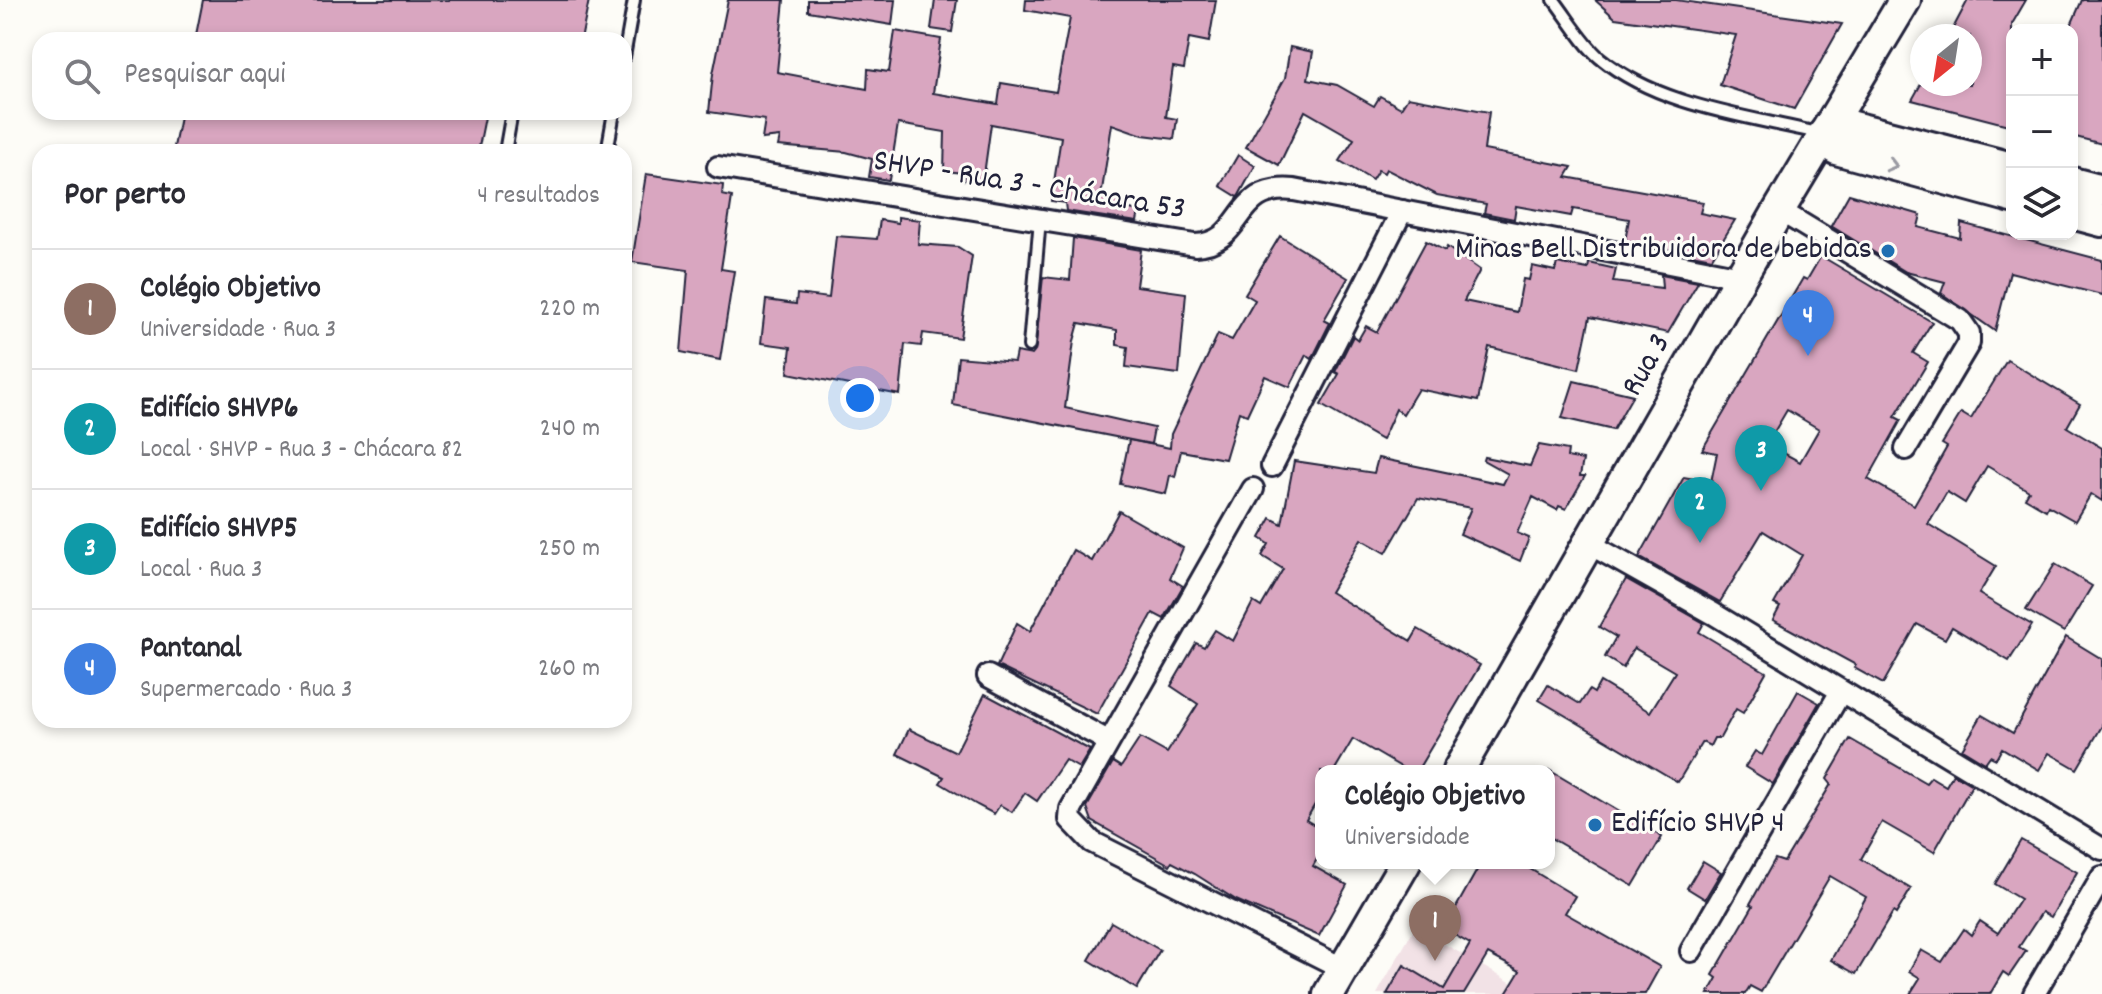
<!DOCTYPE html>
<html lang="pt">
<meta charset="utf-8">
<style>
body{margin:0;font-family:Dekko,sans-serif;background:#f7f7f7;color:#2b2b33}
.controls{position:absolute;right:24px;top:24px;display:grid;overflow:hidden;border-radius:16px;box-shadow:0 4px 12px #0003}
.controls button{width:72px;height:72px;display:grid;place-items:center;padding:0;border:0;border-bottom:2px solid #e1e1e2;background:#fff;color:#2b2b33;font:40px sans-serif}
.compass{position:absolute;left:1910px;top:24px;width:72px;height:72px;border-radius:50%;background:#fff;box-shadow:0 4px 12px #0003;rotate:210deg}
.you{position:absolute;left:860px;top:398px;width:28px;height:28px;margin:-20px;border:6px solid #fff;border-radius:50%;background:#1a73e8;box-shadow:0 0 0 12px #1a73e833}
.badge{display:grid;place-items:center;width:52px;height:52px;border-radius:50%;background:#1f6fb2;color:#fff;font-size:26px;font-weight:700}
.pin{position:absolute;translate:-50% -66px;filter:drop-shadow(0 2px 4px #0008)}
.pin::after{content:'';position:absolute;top:42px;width:28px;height:24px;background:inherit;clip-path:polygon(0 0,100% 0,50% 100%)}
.popup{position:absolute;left:1315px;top:765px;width:240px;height:104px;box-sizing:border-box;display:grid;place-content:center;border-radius:16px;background:#fff;filter:drop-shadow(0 2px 6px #0005);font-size:26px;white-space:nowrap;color:#7c7c81}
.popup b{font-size:30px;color:#2b2b33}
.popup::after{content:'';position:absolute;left:50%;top:100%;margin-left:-16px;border:16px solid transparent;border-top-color:#fff}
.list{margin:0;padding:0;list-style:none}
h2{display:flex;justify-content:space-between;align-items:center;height:104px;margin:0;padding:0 32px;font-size:34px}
h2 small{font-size:26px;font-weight:400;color:#7c7c81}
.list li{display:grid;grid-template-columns:52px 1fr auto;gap:24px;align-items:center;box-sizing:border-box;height:120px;padding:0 32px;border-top:2px solid #e1e1e2}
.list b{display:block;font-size:30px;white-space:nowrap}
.list p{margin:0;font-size:26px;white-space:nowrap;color:#7c7c81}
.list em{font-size:26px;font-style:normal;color:#7c7c81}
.icon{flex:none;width:44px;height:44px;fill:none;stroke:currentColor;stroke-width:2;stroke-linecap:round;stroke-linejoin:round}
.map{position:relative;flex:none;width:2102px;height:994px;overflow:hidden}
.search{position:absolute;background:#fff;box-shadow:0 4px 12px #0003;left:32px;top:32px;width:600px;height:88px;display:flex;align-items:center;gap:20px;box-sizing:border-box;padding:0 28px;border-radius:24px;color:#7c7c81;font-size:30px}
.panel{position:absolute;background:#fff;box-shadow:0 4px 12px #0003;left:32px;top:144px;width:600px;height:584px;border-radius:24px}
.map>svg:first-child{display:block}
.built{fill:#f2e2e6}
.building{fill:#d9a6c0;stroke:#22223b;stroke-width:2;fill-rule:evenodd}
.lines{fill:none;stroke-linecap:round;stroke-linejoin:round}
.lane-casing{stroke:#22223b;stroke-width:16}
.street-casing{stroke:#22223b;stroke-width:26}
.secondary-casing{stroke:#22223b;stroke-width:36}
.lane{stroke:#fdfcf7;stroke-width:10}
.street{stroke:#fdfcf7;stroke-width:20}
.secondary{stroke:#fdfcf7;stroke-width:30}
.oneway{stroke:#9a9aa2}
.poi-dot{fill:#1f6fb2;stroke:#fdfcf7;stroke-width:3}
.labels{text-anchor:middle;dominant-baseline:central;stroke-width:6;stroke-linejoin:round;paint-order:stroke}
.street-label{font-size:32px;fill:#22223b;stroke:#fdfcf7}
.poi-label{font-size:32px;fill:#22223b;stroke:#fdfcf7;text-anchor:end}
</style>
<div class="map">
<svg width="2102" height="994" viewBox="0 0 2102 994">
<rect width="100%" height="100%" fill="#fdfcf7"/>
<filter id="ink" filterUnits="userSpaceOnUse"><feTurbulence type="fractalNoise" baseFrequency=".0125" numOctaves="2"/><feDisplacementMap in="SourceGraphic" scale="16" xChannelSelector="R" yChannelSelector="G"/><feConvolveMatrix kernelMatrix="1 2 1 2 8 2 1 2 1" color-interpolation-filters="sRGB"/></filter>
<g filter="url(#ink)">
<!-- built -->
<polygon class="built" points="1415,927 1531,994 1377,994"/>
<!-- building -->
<g class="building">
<polygon points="203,0 589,0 581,40 195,40"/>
<polygon points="728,0 784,0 777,72 867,89 868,69 889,72 895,31 941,39 933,93 998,104 1001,83 1056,92 1070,18 1025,10 1026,0 1216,0 1209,42 1189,38 1184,69 1173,67 1166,117 1177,119 1174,139 1143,135 1112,124 1101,197 1126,201 1125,208 1139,211 1137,222 1066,211 1065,203 1051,201 1061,137 991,124 983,182 964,180 965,173 944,171 945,132 898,124 889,180 869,177 872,159 846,152 778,146 780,137 762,139 765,120 709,112 713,74"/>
<polygon points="808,0 895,0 892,25 808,11"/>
<polygon points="935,0 957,0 952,32 931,29"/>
<polygon points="1595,0 1676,0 1842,24 1794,109 1720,85 1736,35 1615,18"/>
<polygon points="1968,0 2026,0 2012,24 2012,126 1912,100 1921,84 1970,84 1970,36 1949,36"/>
<polygon points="2082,0 2102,0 2102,144 2072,136 2072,23"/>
<polygon points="1290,47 1313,52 1308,79 1337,85 1374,106 1380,96 1401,108 1408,97 1489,112 1484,150 1572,167 1566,177 1703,202 1700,213 1735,220 1712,258 1625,241 1629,219 1573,209 1571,216 1516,206 1514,219 1484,213 1486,204 1437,195 1386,169 1384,173 1378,170 1372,180 1340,161 1354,139 1305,111 1279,165 1246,147 1285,78"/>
<polygon points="181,112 486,112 478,152 173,152"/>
<polygon points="1238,155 1255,166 1238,197 1220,186"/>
<polygon points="646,174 723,185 722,195 732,197 721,269 734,271 720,360 681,352 688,270 632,262"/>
<polygon points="1849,194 1921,215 1918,227 1960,238 1961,223 2102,260 2102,295 2010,272 1995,331 1941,293 1945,282 1906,272 1831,226"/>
<polygon points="898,217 920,220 918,244 958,247 972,256 960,338 923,333 921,346 905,344 900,395 788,373 791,347 761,343 766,300 796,304 797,294 829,298 836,236 877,239 880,220 898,223"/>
<polygon points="1280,236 1348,278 1324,320 1330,323 1312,359 1306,355 1290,387 1265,376 1247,415 1239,412 1225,459 1181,451 1175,477 1170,475 1166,494 1120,484 1129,440 1170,448 1171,434 1218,334 1232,340 1255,300 1245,294"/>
<polygon points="1073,238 1141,250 1136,286 1186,293 1179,374 1126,367 1128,347 1117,345 1117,330 1079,323 1074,341 1065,408 1154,428 1151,444 953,405 958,357 1014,362 1016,352 1032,355 1035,351 1043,277 1070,280"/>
<polygon points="1426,241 1445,251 1447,247 1480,270 1464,301 1517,312 1523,279 1529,280 1532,266 1555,271 1557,263 1588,269 1589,263 1616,269 1613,282 1662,288 1661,275 1698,282 1668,333 1590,317 1579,369 1489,347 1478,401 1418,389 1403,414 1396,409 1382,440 1321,405 1339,374 1335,372 1353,336 1358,340 1366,326 1377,332"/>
<path d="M1821 256 1932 322 1913 353 1928 362 1895 417 1901 420 1868 479 1914 505 1947 447 1942 444 1961 413 1971 419 2007 360 2080 404 2067 427 2102 448V501L2091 494 2075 521 2048 506 2046 510 2025 498 2029 491 1987 466 1965 503 1947 492 1928 524 1996 566 1979 594 2032 625 2009 661 1952 627 1945 639 1917 624 1883 684 1854 668 1856 665 1773 620 1780 607 1774 604 1802 555 1763 531 1720 602 1639 557 1684 477 1711 482 1717 453 1702 450 1803 278 1807 280ZM1787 410 1819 429 1800 462 1767 444Z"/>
<polygon points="1574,381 1633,395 1613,430 1562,418"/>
<polygon points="1539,445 1568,450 1567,457 1583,460 1580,476 1585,476 1566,509 1559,506 1557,510 1533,497 1517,533 1529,538 1520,561 1460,534 1471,508 1418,498 1386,553 1361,539 1330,592 1411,641 1418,629 1480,665 1417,771 1408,771 1353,739 1334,771 1321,771 1321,794 1306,820 1321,829 1321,852 1313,866 1347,885 1319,936 1236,900 1195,874 1172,862 1170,865 1092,821 1087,807 1113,762 1121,767 1140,738 1167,753 1198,704 1171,686 1196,643 1204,647 1215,630 1233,641 1253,602 1261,607 1283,569 1262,556 1269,544 1260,538 1271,518 1282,524 1294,461 1374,473 1378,458 1503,484 1508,474 1483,460 1484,457 1530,466"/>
<polygon points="1119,511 1183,548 1170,578 1183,586 1164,619 1153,613 1097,714 997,666 1017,623 1030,631 1073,550 1092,561"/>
<polygon points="2055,564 2092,586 2064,632 2026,610"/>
<polygon points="1626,579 1704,623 1699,632 1766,672 1743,713 1736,709 1720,738 1714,738 1710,746 1702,742 1678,782 1539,700 1548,685 1580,704 1589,690 1594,693 1600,682 1650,712 1675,672 1634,648 1623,668 1605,657 1616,637 1599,627"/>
<polygon points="2066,637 2102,659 2102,726 2077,769 2049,753 2039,770 2002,748 1996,759 1990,756 1985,763 1962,749 1982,715 2013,733"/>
<polygon points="1798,691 1819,703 1773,784 1745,767 1755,751 1762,755"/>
<polygon points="985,694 1090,750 1079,768 1065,760 1037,801 1025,793 1012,812 1000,805 994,814 977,805 940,783 944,777 897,754 909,729 956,752"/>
<polygon points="1850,739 1926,783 1931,777 1946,786 1953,774 1972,785 1934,852 1882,822 1861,859 1911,889 1896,914 1893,912 1856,974 1831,960 1866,897 1830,876 1761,992 1750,986 1745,994 1708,994 1717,978 1713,975 1753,906 1750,904 1775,859 1784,862 1831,784 1827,779"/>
<polygon points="1549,770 1662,837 1633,886 1549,837"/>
<polygon points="2021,840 2077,872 2051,917 2042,912 2019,947 2026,951 2009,976 2003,972 1990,994 1910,994 1920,978 1909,971 1921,950 1942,962 1964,929 1971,935 1980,921 1998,933 2020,899 1995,884"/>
<polygon points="1703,861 1721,872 1705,899 1687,888"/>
<polygon points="1481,863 1520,863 1575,896 1565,913 1660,967 1645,994 1506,994 1520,971 1488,954 1464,994 1387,994 1404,965 1444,989 1470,944 1444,929"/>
<polygon points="1111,922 1160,950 1137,989 1089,960"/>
</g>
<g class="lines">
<!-- lane casing -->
<g class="lane-casing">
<g id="lane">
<path d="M1554 0C1568 18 1583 44 1600 58 1660 107 1749 116 1822 134"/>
<polyline points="624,57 634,0"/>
<polyline points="505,152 512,112"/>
<polyline points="607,152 614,112"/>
<polyline points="1029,346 1040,219"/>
</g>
</g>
<!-- street casing -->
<g class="street-casing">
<g id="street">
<path d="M718 167 1195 245C1247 243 1231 184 1294 190L1741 277"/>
<polyline points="1779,210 1960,320 1969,333 1969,343 1906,449"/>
<polyline points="1272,466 1402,211"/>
<polyline points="1253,489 1071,809 1070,819 1092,842 1344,969"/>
<polyline points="1588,543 1714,614 2102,849"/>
<polyline points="988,676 1108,741"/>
<polyline points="1691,951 1840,693"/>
<polyline points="2034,994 2102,877"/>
</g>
</g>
<!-- secondary casing -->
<g class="secondary-casing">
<g id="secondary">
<polyline points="2012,168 1841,124 1824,134 1836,149 2012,197"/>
<polyline points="2072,183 2102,191"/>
<polyline points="2072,213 2102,221"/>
<polyline points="1458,771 1779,210 1905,0"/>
<polyline points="1329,994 1405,863"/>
</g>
</g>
<!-- lane -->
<use href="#lane" class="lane"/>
<!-- street -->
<use href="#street" class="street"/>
<!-- secondary -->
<use href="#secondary" class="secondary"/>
</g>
<!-- one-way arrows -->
<defs><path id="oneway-chevron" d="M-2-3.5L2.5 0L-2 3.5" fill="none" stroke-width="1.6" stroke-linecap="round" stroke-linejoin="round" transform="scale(2)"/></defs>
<use class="oneway" href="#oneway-chevron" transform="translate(1892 165) rotate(15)"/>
</g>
<!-- markers -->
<g class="poi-dot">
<circle cx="1888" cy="251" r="8"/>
<circle cx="1595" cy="825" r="8"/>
</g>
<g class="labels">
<!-- street labels -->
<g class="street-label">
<text transform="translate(1029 187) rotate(9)">SHVP - Rua 3 - Chácara 53</text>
<text transform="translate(1648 366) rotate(-60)">Rua 3</text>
</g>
<!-- poi labels -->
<g class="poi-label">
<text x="1872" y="251">Minas Bell Distribuidora de bebidas</text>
<text x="1611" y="825" text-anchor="start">Edifício SHVP 4</text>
</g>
</g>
</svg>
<div class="controls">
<button>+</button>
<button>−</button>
<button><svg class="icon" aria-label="layers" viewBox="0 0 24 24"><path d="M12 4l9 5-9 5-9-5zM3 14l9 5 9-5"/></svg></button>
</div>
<svg class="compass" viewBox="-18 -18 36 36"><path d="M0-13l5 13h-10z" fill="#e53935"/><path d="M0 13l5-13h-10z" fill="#7c7c81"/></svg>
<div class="you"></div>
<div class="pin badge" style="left:1435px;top:961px;background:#8d6e63">1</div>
<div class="popup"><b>Colégio Objetivo</b>Universidade</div>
<div class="pin badge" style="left:1700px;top:543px;background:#0f9aa8">2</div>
<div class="pin badge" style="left:1761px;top:491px;background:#0f9aa8">3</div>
<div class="pin badge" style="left:1808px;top:356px;background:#3f7fe0">4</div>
<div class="search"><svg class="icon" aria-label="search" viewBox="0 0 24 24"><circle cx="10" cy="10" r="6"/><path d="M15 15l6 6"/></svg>Pesquisar aqui</div>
<section class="panel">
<h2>Por perto<small>4 resultados</small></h2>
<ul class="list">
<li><span class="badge" style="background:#8d6e63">1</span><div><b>Colégio Objetivo</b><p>Universidade · Rua 3</p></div><em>220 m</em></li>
<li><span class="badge" style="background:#0f9aa8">2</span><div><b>Edifício SHVP6</b><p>Local · SHVP - Rua 3 - Chácara 82</p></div><em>240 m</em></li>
<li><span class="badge" style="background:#0f9aa8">3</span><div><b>Edifício SHVP5</b><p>Local · Rua 3</p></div><em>250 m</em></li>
<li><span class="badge" style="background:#3f7fe0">4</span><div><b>Pantanal</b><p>Supermercado · Rua 3</p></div><em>260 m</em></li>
</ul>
</section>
</div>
